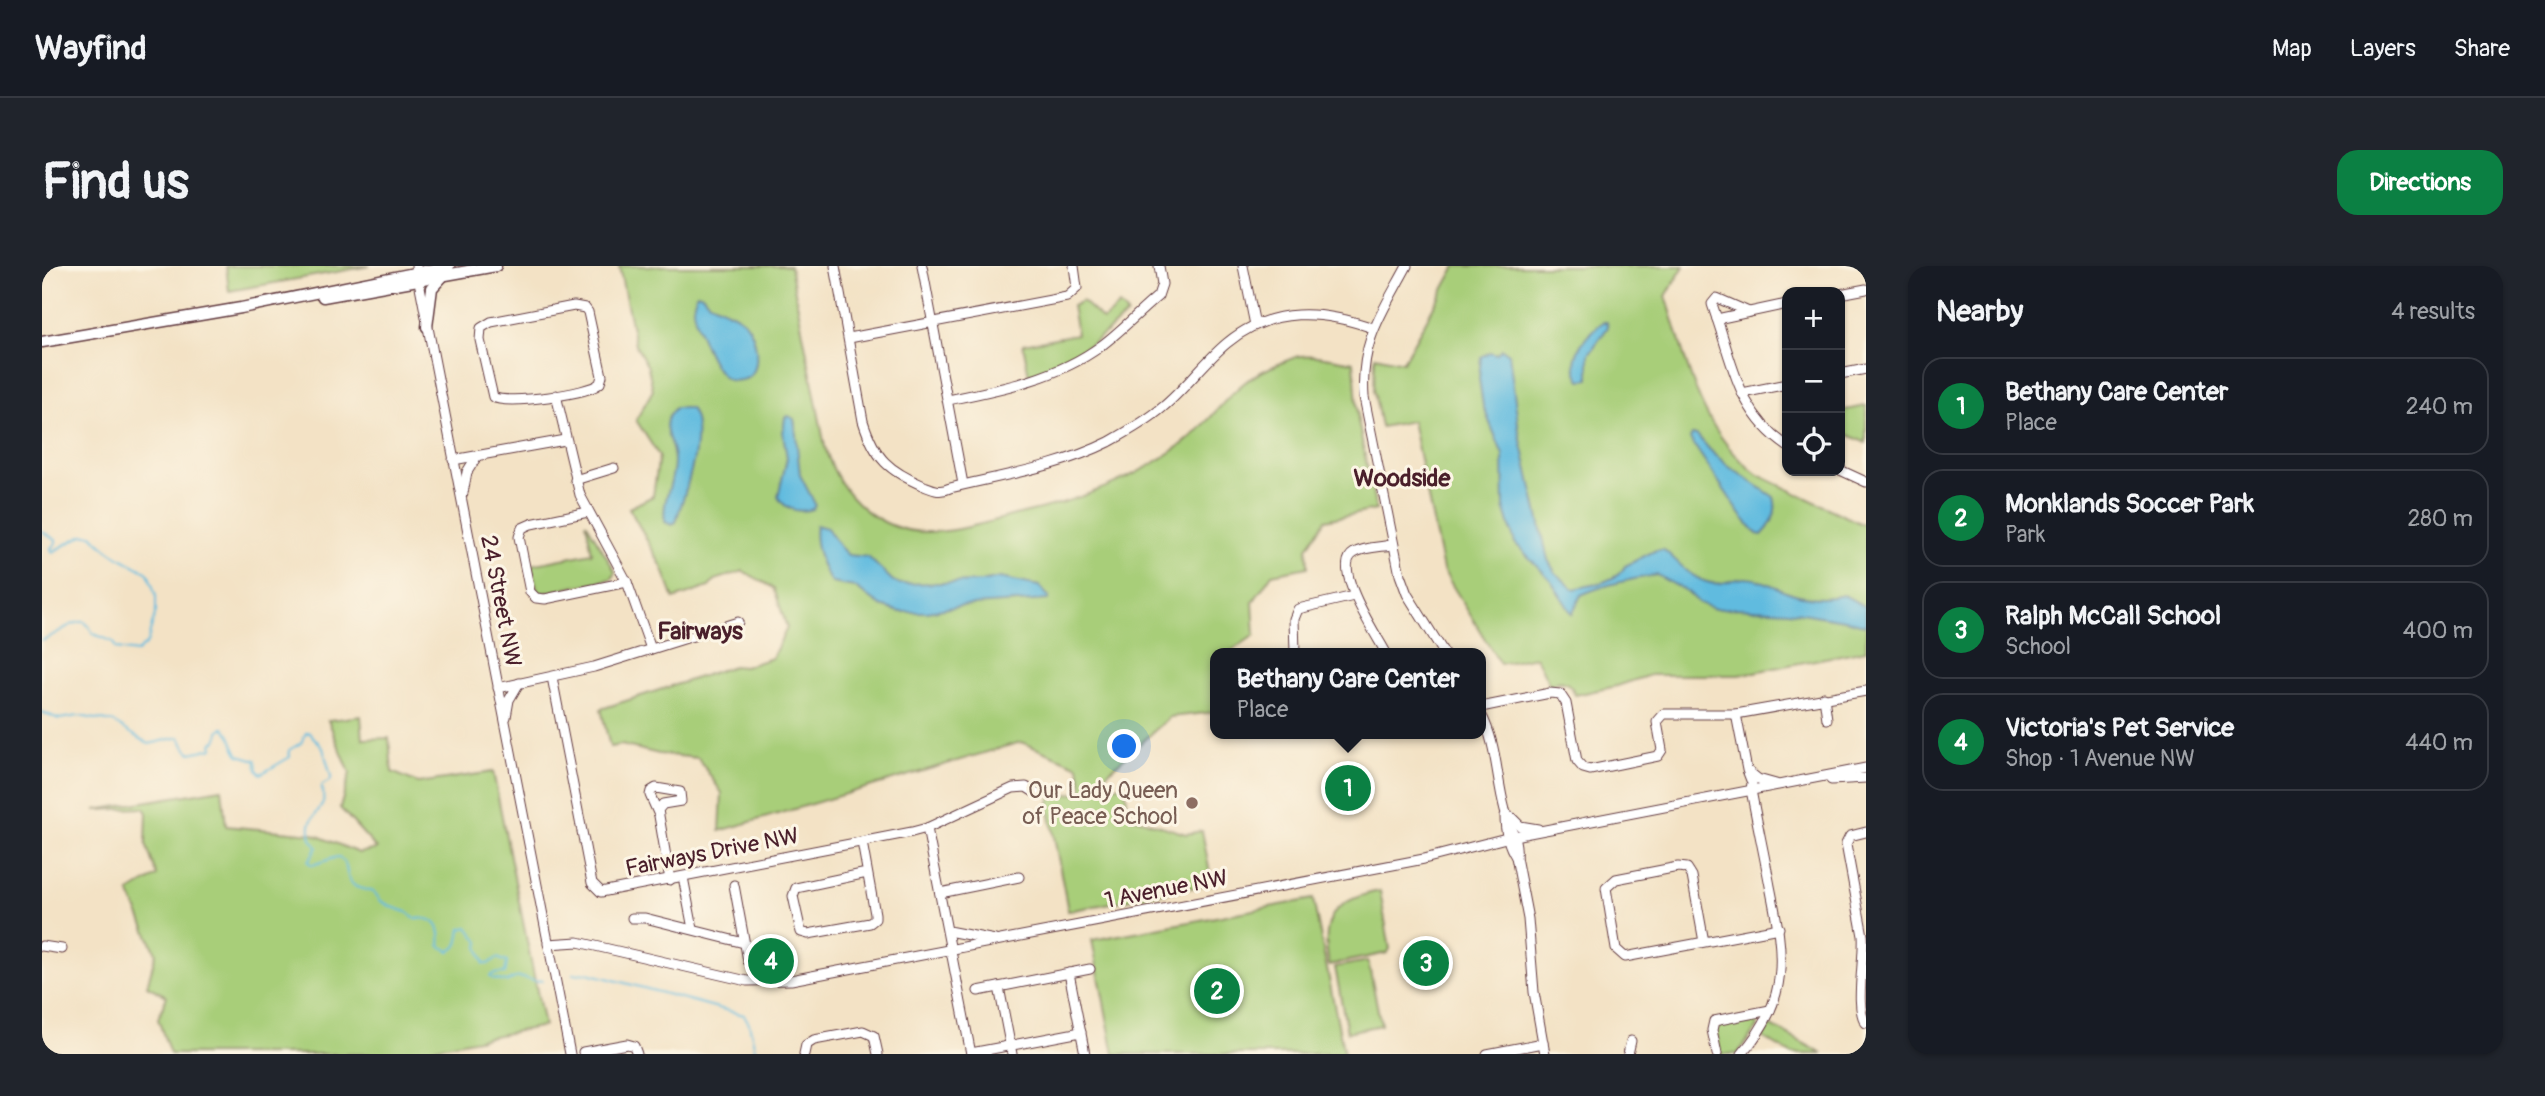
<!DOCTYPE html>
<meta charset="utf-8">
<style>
body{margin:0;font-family:Pangolin,sans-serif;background:#20242c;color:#f1f3f6}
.controls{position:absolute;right:21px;top:21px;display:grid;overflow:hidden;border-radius:14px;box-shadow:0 2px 5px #0004}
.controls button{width:63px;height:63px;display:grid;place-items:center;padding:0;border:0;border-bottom:2px solid #363941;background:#171b24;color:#f1f3f6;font:35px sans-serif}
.you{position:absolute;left:1083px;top:481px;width:24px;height:24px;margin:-18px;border:5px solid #fff;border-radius:50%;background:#1a73e8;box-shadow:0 0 0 10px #1a73e833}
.badge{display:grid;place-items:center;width:46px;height:46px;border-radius:50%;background:#0b8043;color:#fff;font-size:23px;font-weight:700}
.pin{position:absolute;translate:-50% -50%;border:4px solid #fff;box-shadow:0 2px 7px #0006}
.popup{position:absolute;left:1168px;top:382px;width:276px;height:91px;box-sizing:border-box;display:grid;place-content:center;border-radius:14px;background:#171b24;filter:drop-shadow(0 2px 5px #0005);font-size:23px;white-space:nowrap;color:#9ea1a6}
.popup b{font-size:26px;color:#f1f3f6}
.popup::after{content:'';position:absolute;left:50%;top:100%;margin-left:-14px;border:14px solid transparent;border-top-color:#171b24}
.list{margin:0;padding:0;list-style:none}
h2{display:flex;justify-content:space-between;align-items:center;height:91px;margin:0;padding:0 28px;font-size:30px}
h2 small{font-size:23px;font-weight:400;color:#9ea1a6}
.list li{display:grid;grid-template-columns:46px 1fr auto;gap:21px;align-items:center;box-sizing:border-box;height:98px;margin:0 14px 14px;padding:0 14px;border:2px solid #363941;border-radius:21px}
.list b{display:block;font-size:26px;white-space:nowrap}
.list p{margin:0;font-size:23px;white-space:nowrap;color:#9ea1a6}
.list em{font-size:23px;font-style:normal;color:#9ea1a6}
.icon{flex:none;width:38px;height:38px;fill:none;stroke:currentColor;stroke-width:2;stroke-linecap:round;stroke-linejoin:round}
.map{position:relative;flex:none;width:1824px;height:788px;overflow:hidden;border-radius:21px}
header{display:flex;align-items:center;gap:42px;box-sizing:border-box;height:98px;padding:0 35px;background:#171b24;border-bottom:2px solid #363941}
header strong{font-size:33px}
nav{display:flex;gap:38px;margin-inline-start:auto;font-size:24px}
.intro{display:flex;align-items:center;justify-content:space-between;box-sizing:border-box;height:168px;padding:0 42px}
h1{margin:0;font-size:49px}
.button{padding:18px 32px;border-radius:21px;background:#0b8043;color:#fff;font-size:24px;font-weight:700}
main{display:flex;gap:42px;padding:0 42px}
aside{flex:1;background:#171b24;border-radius:21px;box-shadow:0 2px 5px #0004}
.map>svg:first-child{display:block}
.green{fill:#a8ce79;stroke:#797652;stroke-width:2}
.water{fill:#61bbdf;stroke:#566d85;stroke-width:2}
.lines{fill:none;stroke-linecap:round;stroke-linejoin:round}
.stream{stroke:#61bbdf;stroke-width:2}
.minor-casing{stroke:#633c42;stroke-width:11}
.major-casing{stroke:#633c42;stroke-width:13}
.minor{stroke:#fff;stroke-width:9}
.major{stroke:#fff;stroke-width:10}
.education-dot{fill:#8d6e63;stroke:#fcf5e5;stroke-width:2.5}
.labels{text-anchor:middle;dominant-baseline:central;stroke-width:6;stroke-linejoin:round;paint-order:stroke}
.street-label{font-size:23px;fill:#4a1f2b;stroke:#fcf5e5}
.education-label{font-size:23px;fill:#785e54;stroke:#fcf5e5;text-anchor:end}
.neighbourhood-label{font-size:24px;font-weight:bold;fill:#4a1f2b;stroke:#fcf5e5}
</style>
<header>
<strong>Wayfind</strong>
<nav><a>Map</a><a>Layers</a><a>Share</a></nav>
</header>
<div class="intro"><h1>Find us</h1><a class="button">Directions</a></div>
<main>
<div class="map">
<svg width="1824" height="788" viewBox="0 0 1824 788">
<rect width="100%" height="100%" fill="#fcf5e5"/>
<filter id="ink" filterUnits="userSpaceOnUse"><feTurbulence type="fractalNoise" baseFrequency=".0143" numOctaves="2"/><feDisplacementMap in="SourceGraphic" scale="14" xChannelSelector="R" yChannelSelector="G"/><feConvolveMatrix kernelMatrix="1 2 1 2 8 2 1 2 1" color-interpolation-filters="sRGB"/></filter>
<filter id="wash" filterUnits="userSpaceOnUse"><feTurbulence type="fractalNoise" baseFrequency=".00686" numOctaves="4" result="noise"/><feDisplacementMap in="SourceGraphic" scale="28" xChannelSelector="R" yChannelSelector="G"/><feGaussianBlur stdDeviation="1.57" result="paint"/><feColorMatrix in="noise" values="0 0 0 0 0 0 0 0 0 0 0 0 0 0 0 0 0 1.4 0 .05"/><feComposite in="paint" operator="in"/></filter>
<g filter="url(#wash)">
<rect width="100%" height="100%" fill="#f3e2c5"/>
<!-- green -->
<g class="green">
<polygon points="184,0 328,0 187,25"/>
<path d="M577 0H748L783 181C797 230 837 268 890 266 918 265 946 256 973 249 1032 236 1089 216 1138 180 1163 163 1179 135 1202 117 1215 106 1238 97 1254 91 1266 86 1298 94 1312 96L1316 155 1334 244 1283 254 1265 282 1266 301 1230 308 1211 336 1213 369 1186 387H1173V410L1169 417 1173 430V446L1128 451 1046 524 1082 519 1088 550 1144 568 1160 565 1170 618 1026 645 1006 539 1009 531 1041 526 1037 500 979 476 678 565 680 527 656 492 617 488 579 479 568 481 559 443 691 400 702 401 730 392 745 362 732 322 701 305 673 314 667 321 632 333 620 301 587 242 611 230 617 190 594 154 611 124 606 101 593 78Z"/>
<path d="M1414 0H1642L1624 30C1646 98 1656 164 1716 209L1824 260V384L1697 409H1608L1575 420 1533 429C1529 417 1519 411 1508 420L1494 391 1458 398 1401 304 1370 155 1339 161 1332 125 1333 90 1361 96Z"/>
<path d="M1040 35 1061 54 1077 40 1085 48C1056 76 1025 96 987 110L981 78 1035 68 1030 40Z"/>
<polygon points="1824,140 1824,177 1798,165 1798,145"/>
<polygon points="544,256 573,305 572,310 569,313 501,327 496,326 489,299 550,287"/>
<polygon points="319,450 321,473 347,472 350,506 376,517 451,506 502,760 359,788 128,788 116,753 125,730 105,720 114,687 87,626 115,610 104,578 105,547 102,542 53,544 180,523 184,560 271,568 317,587 335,583 298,542 308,507 286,454"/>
<path d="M1338 625 1348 683 1345 687 1287 699C1278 652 1291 634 1338 625Z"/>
<polygon points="1271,633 1302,788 1072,788 1050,674"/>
<polygon points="1326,695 1339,759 1305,766 1293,701"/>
<polygon points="1709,752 1714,755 1716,761 1695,788 1679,788 1674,766 1677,758"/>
<polygon points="1728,759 1781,788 1749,788 1720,771"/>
</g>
<!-- water -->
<g class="water">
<path d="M655 27 661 29C669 44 697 43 708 63 715 77 721 111 699 114 694 115 687 115 683 112 670 102 653 59 651 43 651 37 653 32 655 27Z"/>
<path d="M1561 56H1565L1566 61 1547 88V113L1539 114C1523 91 1543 70 1561 56Z"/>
<path d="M1460 83 1467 88 1477 165 1506 294 1513 306 1531 323C1547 320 1576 316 1583 300L1614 284H1622C1636 295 1647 311 1665 316 1679 321 1689 312 1703 312 1718 312 1730 320 1744 325 1764 333 1782 334 1802 329L1824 341V360L1808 355 1747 345 1693 342 1673 343 1657 337 1646 326 1615 309C1589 313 1563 318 1539 329L1530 348 1508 313 1473 277 1462 241 1461 189 1441 140 1437 113 1439 91 1448 86 1454 88Z"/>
<path d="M633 142H648C665 167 644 222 636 249L634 256 630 259 623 256C619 234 633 215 632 194 631 172 614 161 633 142Z"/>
<path d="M747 150 752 153 753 159 758 209 773 238 771 243C757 247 744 244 736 231L745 192 741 167 743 151Z"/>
<path d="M1650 169H1655L1668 184 1686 200 1732 231C1736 246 1731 258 1720 269L1715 268 1699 249 1648 173Z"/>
<path d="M774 259 785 262 798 281 806 289 826 291 851 315 858 318 939 316 958 312 997 320 1007 331 1006 334 917 340 885 346H858L839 340 812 321 790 317C779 303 771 276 774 259Z"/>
</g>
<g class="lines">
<!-- stream -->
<g class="stream">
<path d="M0 265 14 274V277L9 282 10 286 41 269H50C66 288 86 295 106 307L114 330V345L105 377 95 386 74 383 71 376 52 368 43 356C31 354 13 370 0 374"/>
<path d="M0 446 17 453 37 450 71 456 107 478 138 471 142 480 149 487 171 482 170 477 176 473 177 465 182 461C190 469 190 479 197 489L214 494 215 504 219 508 248 491 247 484 259 477 264 467 267 466 281 482 289 510V514L279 520C286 542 277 539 269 556 267 560 268 568 269 573L275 581 266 596 270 599 295 591C307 595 303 607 308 616L314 621 332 626 339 635 350 641 365 646 373 653C395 650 400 662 398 680L408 685C418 681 417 673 419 663L426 661 437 676 436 681 442 698H446L455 692 465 696 463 707 451 708 448 710 451 713 465 716C481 705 487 718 501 714"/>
<polyline points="531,708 546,707 702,749 707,757 714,788"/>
</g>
</g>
</g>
<g filter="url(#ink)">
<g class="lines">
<!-- minor casing -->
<g class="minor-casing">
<g id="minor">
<polyline points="374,0 528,788"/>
<path d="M793 0 821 155C833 193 847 205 882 220 892 224 898 227 908 222 961 209 1017 201 1067 176 1085 166 1105 155 1121 141 1144 122 1162 96 1185 77 1230 40 1280 44 1331 62"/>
<polyline points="880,0 921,218"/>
<polyline points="1201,0 1213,59"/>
<path d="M1365 0C1340 47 1318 75 1322 131L1358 309 1365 328 1402 387"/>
<polyline points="1798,28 1824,23"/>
<path d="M1745 38 1675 53C1692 103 1698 148 1745 180"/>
<path d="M532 40 543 42 546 46 560 110 558 117C548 128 464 139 451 131L438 74 439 62 449 56Z"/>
<polyline points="1675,53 1670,38 1675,32 1707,46"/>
<polyline points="807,72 1025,31 1035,22 1032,0"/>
<polyline points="1798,108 1824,103"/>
<polyline points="1700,127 1745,118"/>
<polyline points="514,129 538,229 585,316 609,383"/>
<path d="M906 134C960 123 1014 113 1059 80 1079 65 1097 46 1116 30L1120 18 1117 0"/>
<polyline points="411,194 523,174"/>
<polyline points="1798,204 1824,216"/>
<polyline points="533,214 572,202"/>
<polyline points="421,227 425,206 435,190"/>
<polyline points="546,246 489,258 480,262 477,271 488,326 494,332 503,333 585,316"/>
<polyline points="1253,387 1252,353 1256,343 1312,330"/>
<path d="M1344 387C1336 371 1288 301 1312 287 1322 281 1339 281 1350 279"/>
<polyline points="510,411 550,617 559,626 870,566 885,562 971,522 984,521 997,529"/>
<polyline points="456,422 552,401 696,356"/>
<polyline points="1782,431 1785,453"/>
<polyline points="1439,441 1508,427 1518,428 1524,437 1535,495 1541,502 1548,504 1616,490 1620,484 1615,456 1622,448 1694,448 1824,425"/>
<path d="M1439 448C1455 478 1454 511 1463 544 1468 560 1476 574 1474 591L1486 653 1492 726 1503 788"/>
<path d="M1694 448 1705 504 1710 517 1709 524C1715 556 1722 588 1728 620 1742 689 1749 730 1700 788"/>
<polyline points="464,451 467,434 477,417"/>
<polyline points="1706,505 1716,513 1734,518"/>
<polyline points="1789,514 1824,512"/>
<polyline points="616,547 608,529 609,525 614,522 638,526 639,535 621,538 616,544 628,614"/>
<path d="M1463 550C1463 564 1466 579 1474 591"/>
<polyline points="1469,551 1478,560 1496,563"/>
<polyline points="885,562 929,788"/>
<path d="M1824 566 1808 570 1804 578 1821 670C1823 690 1812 744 1824 757"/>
<polyline points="820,576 833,648 833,653 828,657 766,668 759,666 751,630 754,622 825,607"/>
<polyline points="641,611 651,663"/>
<polyline points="692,619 706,695"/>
<polyline points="898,627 977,611"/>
<polyline points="590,652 603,652 702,677"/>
<polyline points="906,665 953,674"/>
<polyline points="1662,676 1650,610 1645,602 1636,601 1574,613 1564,622 1574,683 1583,691 1737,662"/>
<polyline points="506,678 536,676 705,715 749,714 1382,593 1472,570 1824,502"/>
<polyline points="0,680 20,683"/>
<polyline points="1027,707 1043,788"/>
<polyline points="957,721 970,788"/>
<polyline points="936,725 1048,703"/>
<polyline points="541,786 585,778 592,780 595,788"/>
<polyline points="929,787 1039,766"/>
<polyline points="762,788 764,779 772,774 821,765 832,770 836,788"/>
<polyline points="1445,788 1501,777"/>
<polyline points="1586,788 1589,775"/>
<polyline points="1675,788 1670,764 1672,755 1728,744"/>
</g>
</g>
<!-- major casing -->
<g class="major-casing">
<g id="major">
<polyline points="281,31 454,0"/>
<polyline points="385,61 390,22 401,10"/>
<polyline points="0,76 199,42 407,0"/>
</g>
</g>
<!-- minor -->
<use href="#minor" class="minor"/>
<!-- major -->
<use href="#major" class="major"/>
</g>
</g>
<!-- markers -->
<circle class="education-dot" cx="1150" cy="537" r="7"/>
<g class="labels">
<!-- street labels -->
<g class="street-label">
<text transform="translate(459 335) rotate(79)">24 Street NW</text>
<text transform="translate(670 586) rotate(-11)">Fairways Drive NW</text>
<text transform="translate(1124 623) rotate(-11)">1 Avenue NW</text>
</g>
<!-- education labels -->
<g class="education-label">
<text x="1136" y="524">Our Lady Queen<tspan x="1136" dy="26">of Peace School</tspan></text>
</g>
<!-- neighbourhood labels -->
<g class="neighbourhood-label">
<text x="1360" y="212">Woodside</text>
<text x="658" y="365">Fairways</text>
</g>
</g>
</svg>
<div class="controls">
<button>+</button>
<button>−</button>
<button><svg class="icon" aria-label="locate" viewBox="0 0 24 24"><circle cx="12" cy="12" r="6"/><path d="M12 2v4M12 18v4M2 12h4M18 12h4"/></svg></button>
</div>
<div class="you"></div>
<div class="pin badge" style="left:1306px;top:522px">1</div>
<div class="popup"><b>Bethany Care Center</b>Place</div>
<div class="pin badge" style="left:1175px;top:725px">2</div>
<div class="pin badge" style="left:1384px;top:697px">3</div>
<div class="pin badge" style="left:729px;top:695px">4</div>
</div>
<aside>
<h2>Nearby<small>4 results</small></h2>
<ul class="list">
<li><span class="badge">1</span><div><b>Bethany Care Center</b><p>Place</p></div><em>240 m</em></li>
<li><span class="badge">2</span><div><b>Monklands Soccer Park</b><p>Park</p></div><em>280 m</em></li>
<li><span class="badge">3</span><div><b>Ralph McCall School</b><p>School</p></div><em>400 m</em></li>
<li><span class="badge">4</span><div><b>Victoria's Pet Service</b><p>Shop · 1 Avenue NW</p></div><em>440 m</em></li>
</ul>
</aside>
</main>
